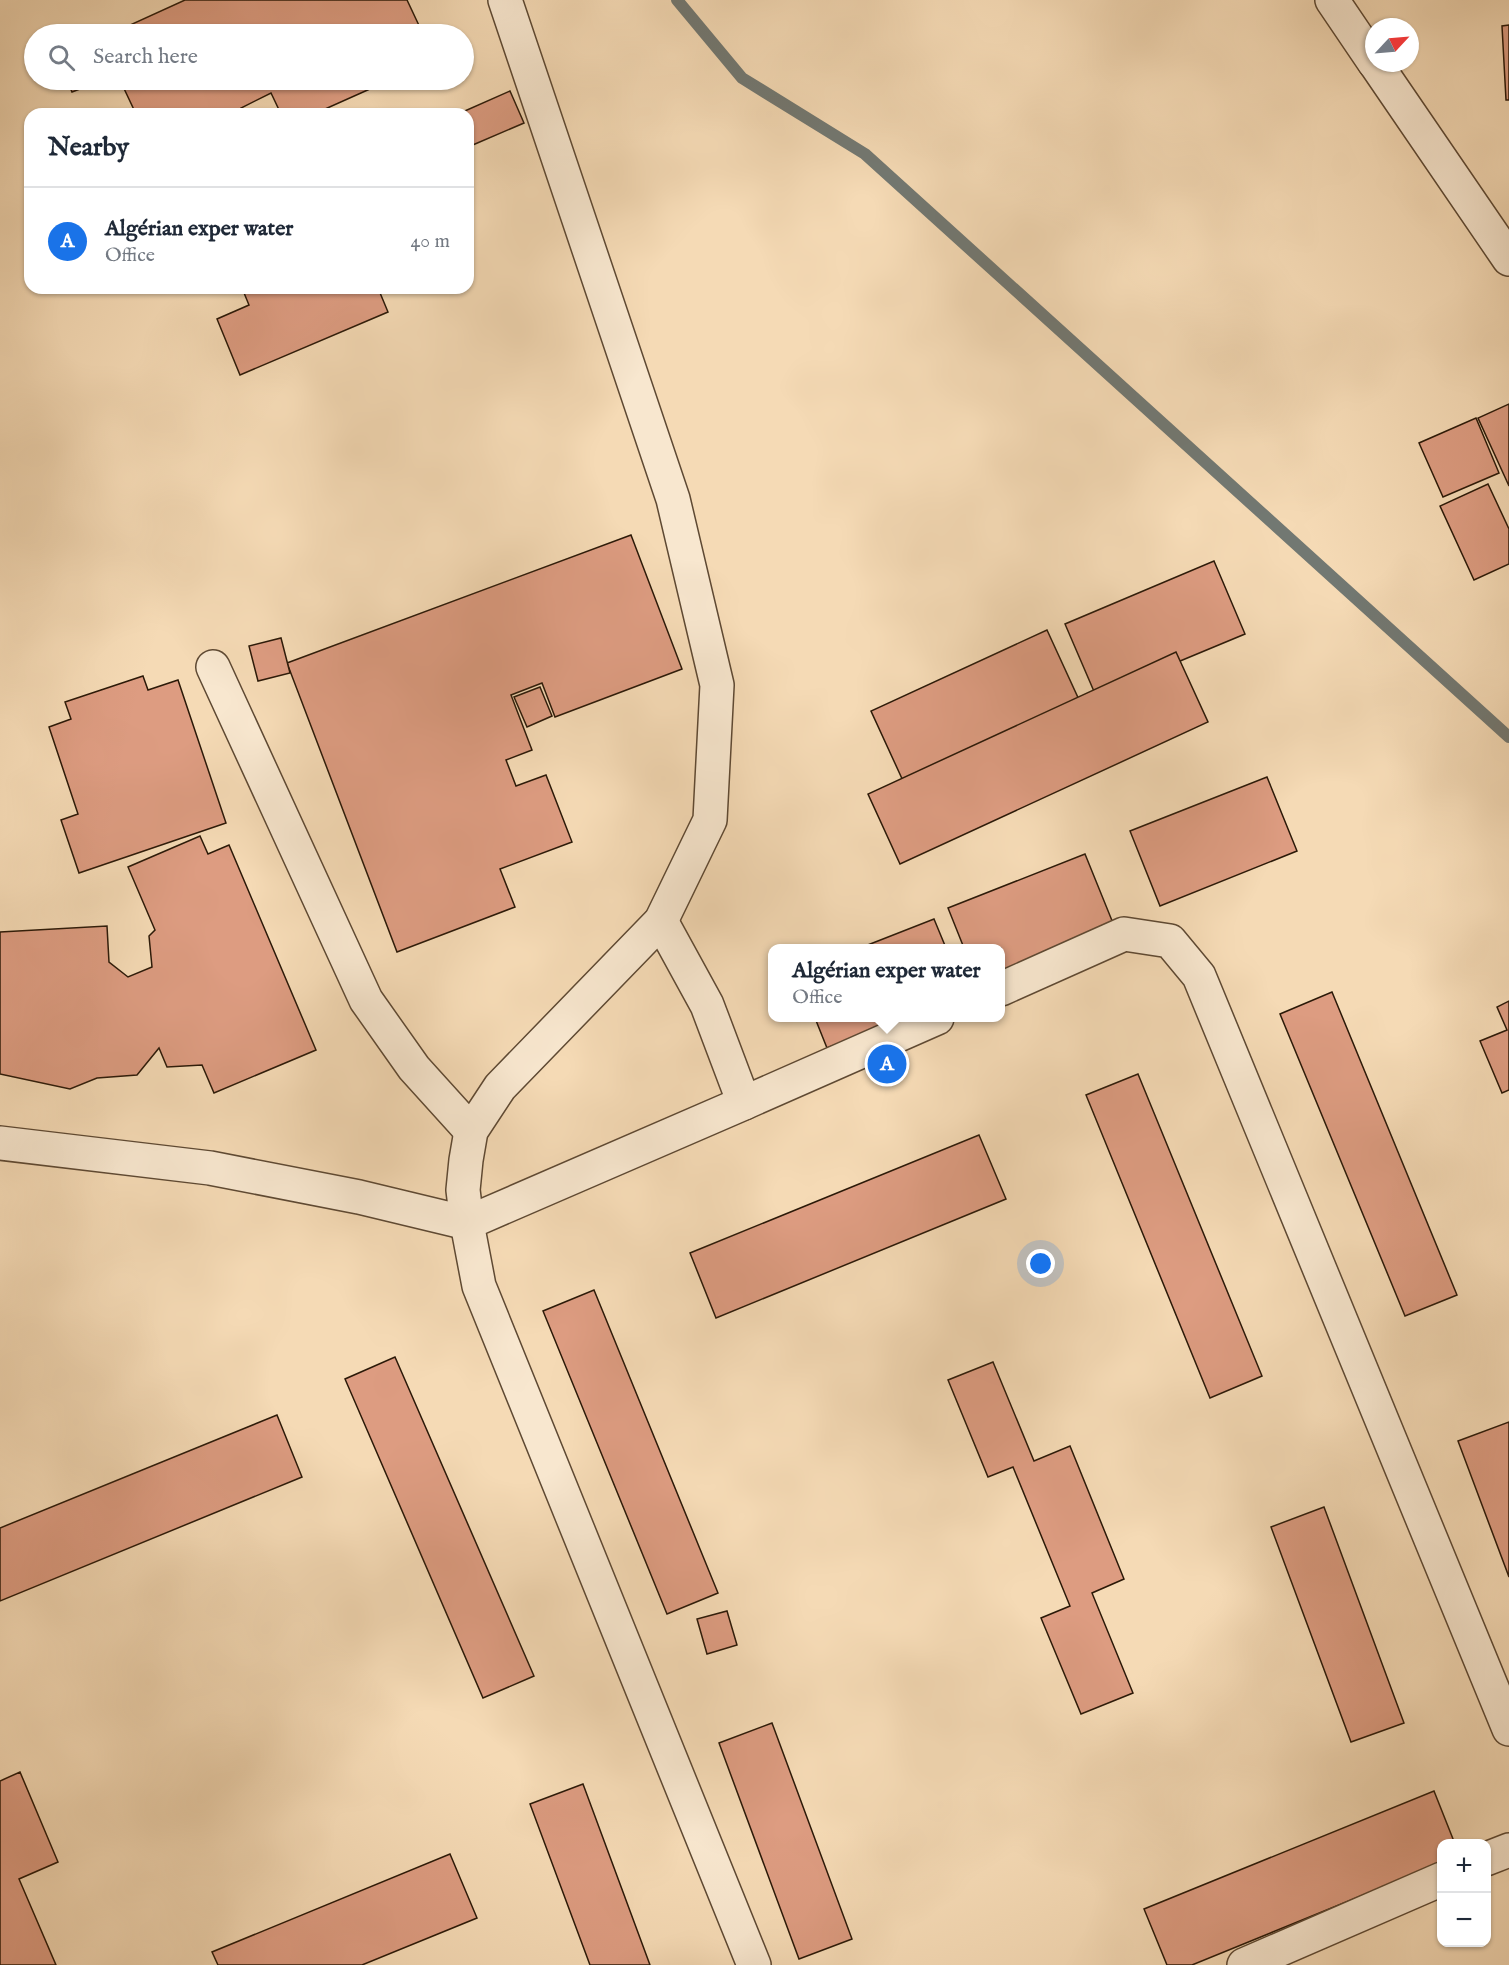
<!DOCTYPE html>
<meta charset="utf-8">
<style>
body{margin:0;font-family:"IM FELL English",serif;background:#f2f2f3;color:#1f2937}
.controls{position:absolute;right:18px;bottom:18px;display:grid;overflow:hidden;border-radius:12px;box-shadow:0 2px 4px #0004}
.controls button{width:54px;height:54px;display:grid;place-items:center;padding:0;border:0;border-bottom:2px solid #e0e1e3;background:#fff;color:#1f2937;font:30px sans-serif}
.compass{position:absolute;left:1365px;top:18px;width:54px;height:54px;border-radius:50%;background:#fff;box-shadow:0 2px 4px #0004;rotate:64deg}
.you{position:absolute;left:1041px;top:1264px;width:21px;height:21px;margin:-15px;border:4px solid #fff;border-radius:50%;background:#1a73e8;box-shadow:0 0 0 9px #1a73e833}
.badge{display:grid;place-items:center;width:39px;height:39px;border-radius:50%;background:#1a73e8;color:#fff;font-size:20px;font-weight:700}
.pin{position:absolute;translate:-50% -50%;border:3px solid #fff;box-shadow:0 2px 6px #0006}
.popup{position:absolute;left:768px;top:944px;width:237px;height:78px;box-sizing:border-box;display:grid;place-content:center;border-radius:12px;background:#fff;filter:drop-shadow(0 2px 4px #0005);font-size:20px;white-space:nowrap;color:#747a83}
.popup b{font-size:22px;color:#1f2937}
.popup::after{content:'';position:absolute;left:50%;top:100%;margin-left:-12px;border:12px solid transparent;border-top-color:#fff}
.list{margin:0;padding:0;list-style:none}
h2{display:flex;justify-content:space-between;align-items:center;height:78px;margin:0;padding:0 24px;font-size:26px}
h2 small{font-size:20px;font-weight:400;color:#747a83}
.list li{display:grid;grid-template-columns:39px 1fr auto;gap:18px;align-items:center;box-sizing:border-box;height:108px;padding:0 24px;border-top:2px solid #e0e1e3}
.list b{display:block;font-size:22px;white-space:nowrap}
.list p{margin:0;font-size:20px;white-space:nowrap;color:#747a83}
.list em{font-size:20px;font-style:normal;color:#747a83}
.icon{flex:none;width:33px;height:33px;fill:none;stroke:currentColor;stroke-width:2;stroke-linecap:round;stroke-linejoin:round}
.map{position:relative;flex:none;width:1509px;height:1965px;overflow:hidden}
.search{position:absolute;background:#fff;box-shadow:0 2px 4px #0004;left:24px;top:24px;width:450px;height:66px;display:flex;align-items:center;gap:15px;box-sizing:border-box;padding:0 21px;border-radius:33px;color:#747a83;font-size:22px}
.panel{position:absolute;background:#fff;box-shadow:0 2px 4px #0004;left:24px;top:108px;width:450px;height:186px;border-radius:18px}
.map>svg:first-child{display:block}
.lines{fill:none;stroke-linecap:round;stroke-linejoin:round}
.stream{stroke:#727872;stroke-width:12}
.building{fill:#dd9c81;stroke:#2b1908;stroke-width:1.5}
.minor-casing{stroke:#5e4933;stroke-width:36}
.minor{stroke:#f8e7cf;stroke-width:33}
</style>
<div class="map">
<svg width="1509" height="1965" viewBox="0 0 1509 1965">
<rect width="100%" height="100%" fill="#f5dab5"/>
<filter id="stains"><feTurbulence type="fractalNoise" baseFrequency=".00333" numOctaves="4"/><feColorMatrix values="0 0 0 0 .2 0 0 0 0 .09 0 0 0 0 .02 0 0 0 .5 -.17"/></filter>
<radialGradient id="worn" r=".72"><stop offset=".6" stop-color="#630" stop-opacity="0"/><stop offset="1" stop-color="#630" stop-opacity=".3"/></radialGradient>
<g class="lines">
<!-- stream -->
<polyline class="stream" points="677,0 742,78 865,154 1509,737"/>
</g>
<!-- building -->
<g class="building">
<polygon points="185,0 407,0 423,34 135,34 130,25"/>
<polygon points="1509,25 1509,100 1506,100 1502,26"/>
<polygon points="67,80 91,80 93,84 72,92"/>
<polygon points="120,80 390,80 314,114 281,114 271,93 241,108 244,114 136,114"/>
<polygon points="510,91 524,123 468,147 468,114 458,114"/>
<polygon points="242,288 378,288 388,312 240,375 217,319 249,305"/>
<polygon points="1509,404 1509,486 1478,418"/>
<polygon points="1476,418 1499,473 1443,497 1419,443"/>
<polygon points="1488,484 1509,529 1509,564 1474,580 1440,506"/>
<polygon points="631,535 682,669 555,717 542,683 511,695 532,750 506,760 516,786 546,775 572,842 500,869 515,907 397,952 287,663"/>
<polygon points="1214,561 1245,634 1096,696 1065,624"/>
<polygon points="1047,630 1080,702 904,783 871,711"/>
<polygon points="281,638 290,673 258,681 249,646"/>
<polygon points="1176,652 1208,722 900,864 868,794"/>
<polygon points="143,676 148,690 178,680 226,823 79,873 61,820 78,814 49,727 71,719 65,702"/>
<polygon points="540,687 552,716 527,727 514,697"/>
<polygon points="1267,777 1297,851 1160,906 1130,831"/>
<polygon points="200,836 208,854 229,845 316,1050 214,1093 202,1065 167,1067 159,1048 137,1075 97,1078 70,1089 0,1074 0,932 107,926 109,962 128,977 152,967 149,936 155,930 128,867"/>
<polygon points="1085,854 1115,928 1001,973 1001,948 964,948 948,908"/>
<polygon points="934,919 946,948 860,948"/>
<polygon points="1332,992 1457,1295 1405,1316 1280,1014"/>
<polygon points="1509,1001 1509,1090 1502,1093 1480,1041 1507,1030 1497,1007"/>
<polygon points="815,1018 903,1018 827,1048"/>
<polygon points="1138,1074 1262,1376 1210,1398 1086,1095"/>
<polygon points="979,1135 1006,1199 716,1318 690,1253"/>
<polygon points="594,1290 718,1593 667,1614 543,1311"/>
<polygon points="395,1357 534,1676 483,1698 345,1379"/>
<polygon points="993,1362 1034,1461 1070,1446 1124,1579 1092,1593 1133,1693 1081,1714 1041,1618 1070,1606 1013,1467 988,1477 948,1380"/>
<polygon points="277,1415 302,1477 0,1601 0,1528"/>
<polygon points="1509,1422 1509,1577 1458,1441"/>
<polygon points="1324,1507 1404,1723 1351,1742 1271,1527"/>
<polygon points="727,1611 737,1645 707,1654 697,1619"/>
<polygon points="772,1723 852,1939 799,1959 719,1743"/>
<polygon points="20,1772 58,1862 19,1879 56,1965 0,1965 0,1781"/>
<polygon points="583,1784 650,1965 590,1965 530,1804"/>
<polygon points="1434,1791 1455,1844 1442,1844 1442,1863 1192,1965 1167,1965 1144,1909"/>
<polygon points="450,1854 477,1918 362,1965 218,1965 212,1952"/>
</g>
<g class="lines">
<!-- minor casing -->
<g class="minor-casing">
<g id="minor">
<polyline points="1332,0 1374,62"/>
<polyline points="1375,63 1509,259"/>
<polyline points="213,667 366,1000 414,1068 471,1131"/>
<polyline points="661,921 707,1005 744,1103"/>
<polyline points="1001,989 1124,934 1170,941 1199,976 1509,1729"/>
<polyline points="0,1143 210,1168 359,1197 467,1223 463,1190 466,1160 471,1131 500,1087 661,921 710,820 717,685 673,499 505,0"/>
<polyline points="1486,1859 1509,1850"/>
<polyline points="754,1965 479,1286 467,1223 744,1103 937,1018"/>
<polyline points="1244,1965 1442,1879"/>
</g>
</g>
<!-- minor -->
<use href="#minor" class="minor"/>
</g>
<rect width="100%" height="100%" filter="url(#stains)"/>
<rect width="100%" height="100%" fill="url(#worn)"/>
</svg>
<div class="controls">
<button>+</button>
<button>−</button>
</div>
<svg class="compass" viewBox="-18 -18 36 36"><path d="M0-13l5 13h-10z" fill="#e53935"/><path d="M0 13l5-13h-10z" fill="#747a83"/></svg>
<div class="you"></div>
<div class="pin badge" style="left:887px;top:1064px">A</div>
<div class="popup"><b>Algérian exper water</b>Office</div>
<div class="search"><svg class="icon" aria-label="search" viewBox="0 0 24 24"><circle cx="10" cy="10" r="6"/><path d="M15 15l6 6"/></svg>Search here</div>
<section class="panel">
<h2>Nearby<small></small></h2>
<ul class="list">
<li><span class="badge">A</span><div><b>Algérian exper water</b><p>Office</p></div><em>40 m</em></li>
</ul>
</section>
</div>
